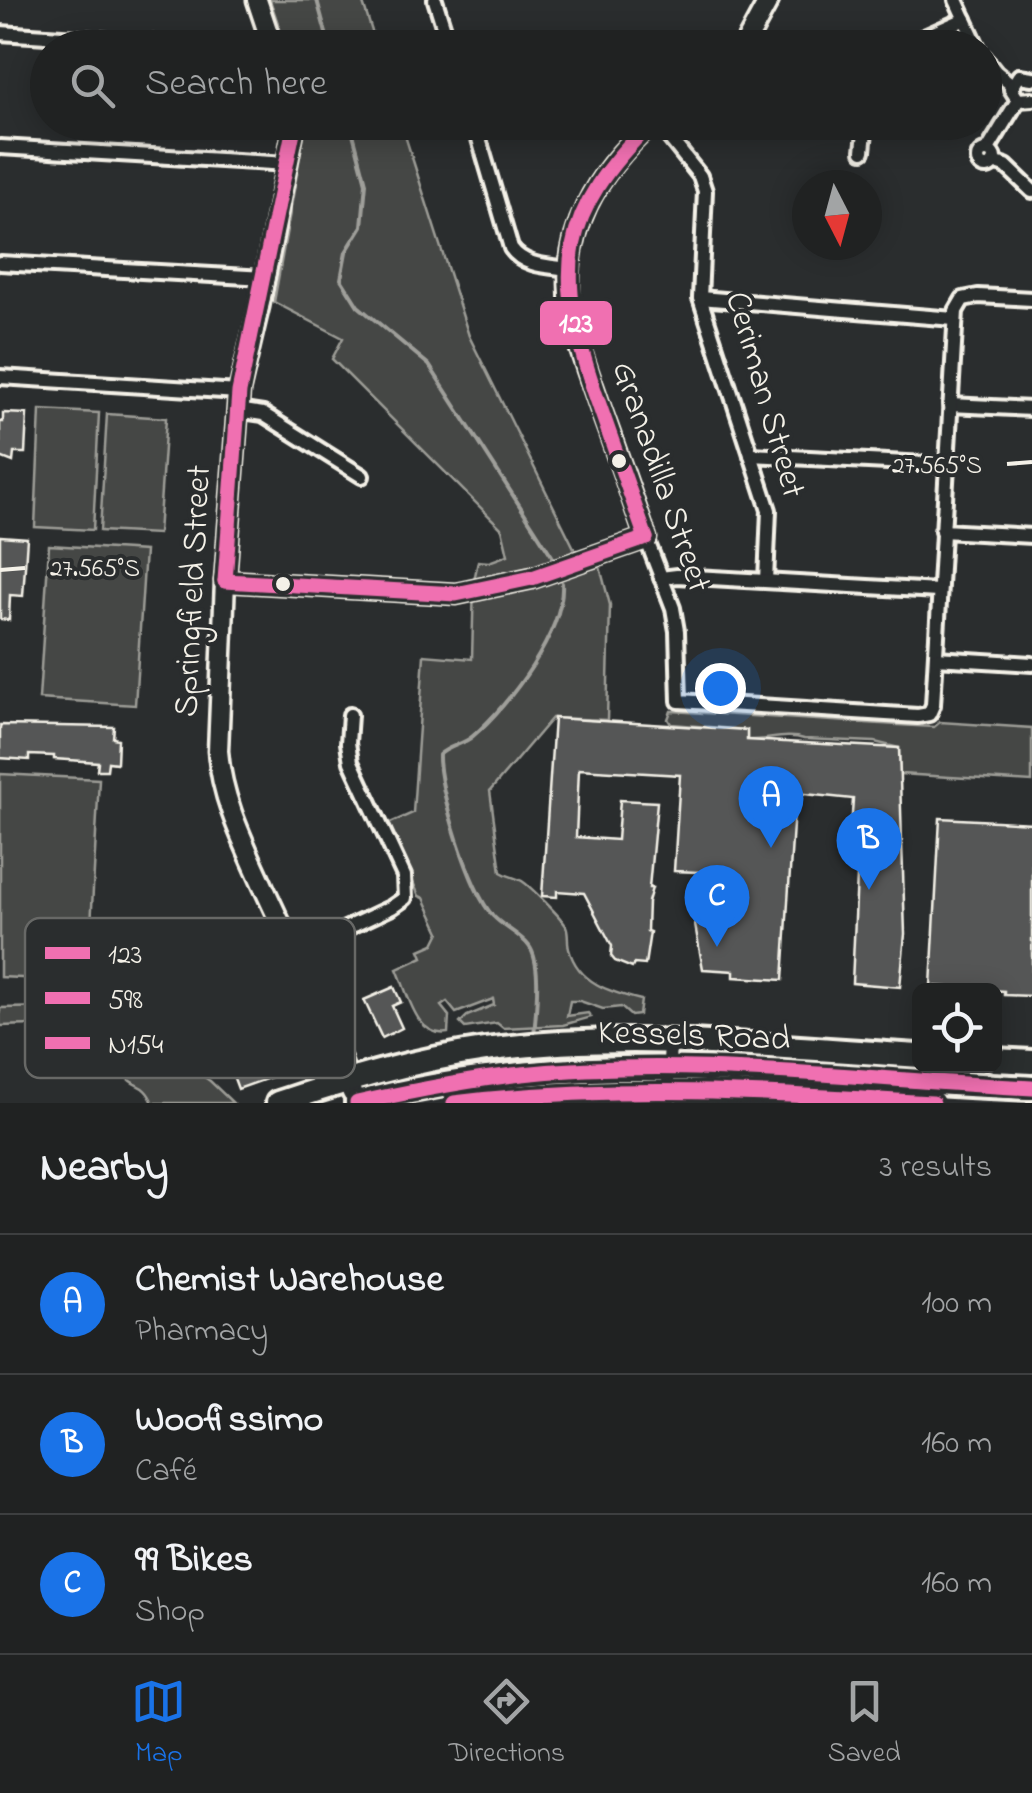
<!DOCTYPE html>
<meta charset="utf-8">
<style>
body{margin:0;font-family:"Indie Flower",sans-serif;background:#282a2a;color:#f1f3f6}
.controls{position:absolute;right:30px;bottom:30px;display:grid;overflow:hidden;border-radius:15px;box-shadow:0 5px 25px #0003}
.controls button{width:90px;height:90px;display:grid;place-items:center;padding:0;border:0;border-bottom:2px solid #3d3f40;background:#202222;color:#f1f3f6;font:50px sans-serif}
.compass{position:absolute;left:792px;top:170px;width:90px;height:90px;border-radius:50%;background:#202222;box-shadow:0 5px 25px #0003;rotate:174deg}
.you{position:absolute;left:720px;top:688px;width:35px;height:35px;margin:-25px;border:8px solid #fff;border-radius:50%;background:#1a73e8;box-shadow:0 0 0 15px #1a73e833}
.badge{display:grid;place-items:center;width:65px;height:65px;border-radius:50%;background:#1a73e8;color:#fff;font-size:32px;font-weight:700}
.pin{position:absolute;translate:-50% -82px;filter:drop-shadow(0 2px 5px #0008)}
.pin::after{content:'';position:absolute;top:52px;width:35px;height:30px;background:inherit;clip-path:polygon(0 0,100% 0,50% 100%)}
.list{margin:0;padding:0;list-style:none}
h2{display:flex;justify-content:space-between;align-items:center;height:130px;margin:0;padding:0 40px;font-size:42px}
h2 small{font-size:32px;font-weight:400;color:#a2a4a5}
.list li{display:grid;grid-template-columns:65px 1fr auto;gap:30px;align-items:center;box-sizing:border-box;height:140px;padding:0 40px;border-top:2px solid #3d3f40}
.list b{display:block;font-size:38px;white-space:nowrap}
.list p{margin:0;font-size:32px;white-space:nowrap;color:#a2a4a5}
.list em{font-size:32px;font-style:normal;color:#a2a4a5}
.icon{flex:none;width:55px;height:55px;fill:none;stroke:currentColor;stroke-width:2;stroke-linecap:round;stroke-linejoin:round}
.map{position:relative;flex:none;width:1032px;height:1103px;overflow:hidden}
.search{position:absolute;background:#202222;box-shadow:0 5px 25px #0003;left:30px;right:30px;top:30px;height:110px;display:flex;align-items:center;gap:25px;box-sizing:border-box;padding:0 35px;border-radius:55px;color:#a2a4a5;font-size:38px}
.sheet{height:550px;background:#202222}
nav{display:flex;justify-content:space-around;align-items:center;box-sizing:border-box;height:140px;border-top:2px solid #3d3f40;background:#202222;font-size:28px;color:#a2a4a5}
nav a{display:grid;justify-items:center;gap:5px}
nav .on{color:#1a73e8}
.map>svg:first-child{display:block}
.green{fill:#444645;stroke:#9c9c96;stroke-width:2.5}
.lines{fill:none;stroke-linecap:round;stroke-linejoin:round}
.stream{stroke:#9f9f9a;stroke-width:4}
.building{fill:#555756;stroke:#f4f1e8;stroke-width:2.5}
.street-casing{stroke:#f4f1e8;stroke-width:20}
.secondary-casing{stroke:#f4f1e8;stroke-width:25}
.highway-casing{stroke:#f4f1e8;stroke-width:30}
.street{stroke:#2a2d2e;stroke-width:12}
.secondary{stroke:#2a2d2e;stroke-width:18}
.highway{stroke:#2a2d2e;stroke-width:22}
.bus-1-casing{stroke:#2a2d2e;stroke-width:22}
.bus-2-casing{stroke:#2a2d2e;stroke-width:22}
.bus-3-casing{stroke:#2a2d2e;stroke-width:22}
.bus-1{stroke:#f070b1;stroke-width:15}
.bus-2{stroke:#f070b1;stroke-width:15}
.bus-3{stroke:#f070b1;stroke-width:15}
.ticks{fill:none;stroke:#f4f1e8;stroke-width:4}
.bus-dot{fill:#f4f1e8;stroke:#2a2d2e;stroke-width:4}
.labels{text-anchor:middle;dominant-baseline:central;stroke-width:8;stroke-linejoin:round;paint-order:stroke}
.street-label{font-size:35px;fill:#f4f1e8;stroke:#2a2d2e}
.key{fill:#2a2d2e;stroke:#676866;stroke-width:2.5}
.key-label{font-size:28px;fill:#f4f1e8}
.ticks-label{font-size:25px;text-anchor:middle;fill:#f4f1e8;stroke:#2a2d2e;stroke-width:8;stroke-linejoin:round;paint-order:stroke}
.line-badge{stroke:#2a2d2e;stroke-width:4}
.badge-label{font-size:28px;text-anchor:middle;font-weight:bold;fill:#fff}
</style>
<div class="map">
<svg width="1032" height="1103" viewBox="0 0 1032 1103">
<rect width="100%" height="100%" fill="#2a2d2e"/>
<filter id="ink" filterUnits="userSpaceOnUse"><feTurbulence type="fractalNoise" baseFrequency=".01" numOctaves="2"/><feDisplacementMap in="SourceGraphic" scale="20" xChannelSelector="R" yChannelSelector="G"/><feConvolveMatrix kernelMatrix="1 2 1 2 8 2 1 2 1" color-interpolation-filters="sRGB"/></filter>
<g filter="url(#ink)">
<!-- green -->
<g class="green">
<polygon points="270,0 362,0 377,47 286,47"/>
<path d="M306 123H401L469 336 585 570 600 567 610 605 607 720 552 718 490 791 501 872C509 877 515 877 522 881 530 886 561 917 566 926 569 932 567 942 569 949 578 983 610 992 641 1000L639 1015 631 1016 621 1007 603 1009 580 1001H570L567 1016 588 1013 591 1017 563 1025 503 1028 497 1023 465 1028 460 1023 467 1016 494 1005 493 999 456 1013 447 1002 441 1006 449 1016 448 1033C416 1038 409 996 397 969L423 957 420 950 434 944 440 932 424 898 419 896 388 824 413 813 424 655 472 659 474 581 478 561 489 562 508 555 502 529 332 359 343 338 274 302Z"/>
<polygon points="40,410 99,413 93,530 35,527"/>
<polygon points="107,414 166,418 158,534 100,531"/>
<polygon points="49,545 145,551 135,705 39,699"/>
<path d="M671 711 898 725 934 727 940 722 1032 728V782L900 774 899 748 875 742 804 739C787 733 766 741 747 740V730L671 724 668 719Z"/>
<polygon points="0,774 99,779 88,981 0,977"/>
<path d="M117 1006 163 1048 210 1081 233 1103H153C144 1082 136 1089 126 1077 84 1027 65 1023 0 1026V1008Z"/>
</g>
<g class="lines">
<!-- stream -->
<g class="stream">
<polyline points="317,0 330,48"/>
<polyline points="350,122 366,183 362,226 346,252 341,279 358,306 429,365 554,559"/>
<path d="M534 1038C535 1015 543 965 529 946 520 934 503 927 493 916 470 892 438 788 439 755 450 745 463 745 473 736 509 705 565 632 562 583"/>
<polyline points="529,1103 531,1083"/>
</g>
</g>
<!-- building -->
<g class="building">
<polygon points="3,413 27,414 25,453 14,453 13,462 0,457 0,422 3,422"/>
<polygon points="0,536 27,538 23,596 10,595 9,620 0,619"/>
<polygon points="554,718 747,730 747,740 899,748 905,934 900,987 852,983 859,832 851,831 853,799 795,793 783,980 734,977 734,971 703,969 695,925 698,872 674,871 680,775 579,769 576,837 617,840 620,800 657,802 649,888 652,888 648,902 647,931 650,932 645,965 634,964 632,968 615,961 611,956 612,946 584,893 557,891 557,897 542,896"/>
<polygon points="0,725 114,727 113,738 118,739 117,763 108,762 107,770 97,770 98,762 54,759 54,756 29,755 29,760 0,758"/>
<polygon points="940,818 1032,823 1032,996 1004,995 1004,991 931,986"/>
<polygon points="394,987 401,1002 392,1006 402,1028 382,1038 364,1000"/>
<polygon points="275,1045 278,1054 296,1047 301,1063 293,1066 294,1069 238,1089 228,1062"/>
</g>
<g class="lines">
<!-- street casing -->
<g class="street-casing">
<g id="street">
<polyline points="435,0 450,48"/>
<polyline points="956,0 978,48"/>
<polyline points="0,33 233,48"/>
<polyline points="247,48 270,40"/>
<polyline points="910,48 918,40 965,19"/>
<polyline points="984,57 996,72 1012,85"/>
<polyline points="1032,78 1019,76 1011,89 1018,100 1032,99"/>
<path d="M474 122 511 248C524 267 549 266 570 269"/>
<polyline points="657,122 700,176 705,191 700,298 769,510 766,581"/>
<polyline points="0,147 288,164"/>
<polyline points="863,151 866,122"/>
<polyline points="987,151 1018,100"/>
<circle cx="986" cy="159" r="8"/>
<polyline points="993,162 1006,166 1032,191"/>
<polyline points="0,263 265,278"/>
<polyline points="700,298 954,319"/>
<polyline points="0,377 239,392"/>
<polyline points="950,405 1032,409"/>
<polyline points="237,410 263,414 362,476"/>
<polyline points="751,455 946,465"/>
<polyline points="942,531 1032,536"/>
<polyline points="646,538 673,608 677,631 679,701 918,716 929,714 933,705 956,311 963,299 978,296 1032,299"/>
<polyline points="661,578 677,576 938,591"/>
<polyline points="936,658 1032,664"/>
<polyline points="294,953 392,907 405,898 404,876 351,762 348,743 350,715"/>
<path d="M210 999C224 966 255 950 285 932"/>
<polyline points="667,1103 670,1042"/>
</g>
</g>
<!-- secondary casing -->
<g class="secondary-casing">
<g id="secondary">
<polyline points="257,0 273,48"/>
<polyline points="743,48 769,0"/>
<path d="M295 122 259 307 239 392 225 581 218 751C222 801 244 843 264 888 295 956 330 1022 352 1093"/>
<path d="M225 581 456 594 532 578 646 538C631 494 616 451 600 407 590 376 576 344 571 311 560 232 596 173 653 122"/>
</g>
</g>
<!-- highway casing -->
<g class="highway-casing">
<g id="highway">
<polyline points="994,1060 1032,1062"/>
<path d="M278 1103C346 1080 414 1060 485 1050 629 1031 775 1047 920 1056"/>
<path d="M357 1103C581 1042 805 1080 1032 1088"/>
</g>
</g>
<!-- street -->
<use href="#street" class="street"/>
<!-- secondary -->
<use href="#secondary" class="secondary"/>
<!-- highway -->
<use href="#highway" class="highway"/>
<!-- bus-1 casing -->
<g class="bus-1-casing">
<g id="bus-1">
<path d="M646 538C629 489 612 441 595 393 554 273 558 213 652 122"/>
<polyline points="225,581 239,392 295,122"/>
<polyline points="225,581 456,594 532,578 646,538"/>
</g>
</g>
<!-- bus-2 casing -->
<g class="bus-2-casing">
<path id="bus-2" d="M357 1103C412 1091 466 1080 522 1074 691 1056 863 1080 1032 1088"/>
</g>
<!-- bus-3 casing -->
<g class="bus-3-casing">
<path id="bus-3" d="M454 1103C614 1083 773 1093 933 1103"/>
</g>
<!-- bus-1 -->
<use href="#bus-1" class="bus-1"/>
<!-- bus-2 -->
<use href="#bus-2" class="bus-2"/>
<!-- bus-3 -->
<use href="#bus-3" class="bus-3"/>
</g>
</g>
<!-- ticks -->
<path class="ticks" d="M1007 464 1032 462M0 570 25 568"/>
<!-- markers -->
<g class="bus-dot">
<circle cx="619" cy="461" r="9"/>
<circle cx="283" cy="584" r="9"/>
</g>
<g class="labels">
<!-- street labels -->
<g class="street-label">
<text transform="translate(764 395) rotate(74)">Ceriman Street</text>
<text transform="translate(660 477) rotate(71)">Granadilla Street</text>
<text transform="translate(194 591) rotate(-87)">Springfield Street</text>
<text transform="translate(694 1037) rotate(2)">Kessels Road</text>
</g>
</g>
<!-- legend -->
<rect x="25" y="918" width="330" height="160" rx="15" class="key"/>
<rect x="45" y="947" width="45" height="12" fill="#f070b1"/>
<rect x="45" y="992" width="45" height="12" fill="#f070b1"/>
<rect x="45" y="1037" width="45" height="12" fill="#f070b1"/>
<g class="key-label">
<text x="108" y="963">123</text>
<text x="108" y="1008">598</text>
<text x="108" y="1053">N154</text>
</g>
<g class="ticks-label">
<text x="937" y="473">27.565°S</text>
<text x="95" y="576">27.565°S</text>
</g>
<rect class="line-badge" x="538" y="299" width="76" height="48" rx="10" fill="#f070b1"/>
<g class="badge-label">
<text x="576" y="332">123</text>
</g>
</svg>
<div class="controls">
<button><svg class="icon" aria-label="locate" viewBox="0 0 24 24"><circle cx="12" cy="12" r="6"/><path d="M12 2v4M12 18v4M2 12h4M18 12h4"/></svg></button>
</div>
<svg class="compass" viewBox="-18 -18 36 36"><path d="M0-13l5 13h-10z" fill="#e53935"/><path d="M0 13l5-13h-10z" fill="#a2a4a5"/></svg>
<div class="you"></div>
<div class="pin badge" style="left:771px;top:848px">A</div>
<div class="pin badge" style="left:869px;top:890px">B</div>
<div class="pin badge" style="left:717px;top:947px">C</div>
<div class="search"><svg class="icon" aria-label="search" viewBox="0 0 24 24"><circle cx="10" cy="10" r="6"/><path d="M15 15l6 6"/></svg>Search here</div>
</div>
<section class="sheet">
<h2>Nearby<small>3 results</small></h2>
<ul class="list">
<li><span class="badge">A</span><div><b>Chemist Warehouse</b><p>Pharmacy</p></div><em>100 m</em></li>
<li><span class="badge">B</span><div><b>Woofissimo</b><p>Café</p></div><em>160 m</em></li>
<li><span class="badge">C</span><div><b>99 Bikes</b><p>Shop</p></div><em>160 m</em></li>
</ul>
</section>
<nav>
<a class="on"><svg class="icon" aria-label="map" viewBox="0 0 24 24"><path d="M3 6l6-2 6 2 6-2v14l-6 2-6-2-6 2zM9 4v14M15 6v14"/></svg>Map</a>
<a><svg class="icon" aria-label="directions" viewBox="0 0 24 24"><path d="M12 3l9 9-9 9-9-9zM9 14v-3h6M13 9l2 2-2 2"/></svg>Directions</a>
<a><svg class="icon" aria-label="saved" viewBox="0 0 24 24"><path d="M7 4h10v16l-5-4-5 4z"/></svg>Saved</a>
</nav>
